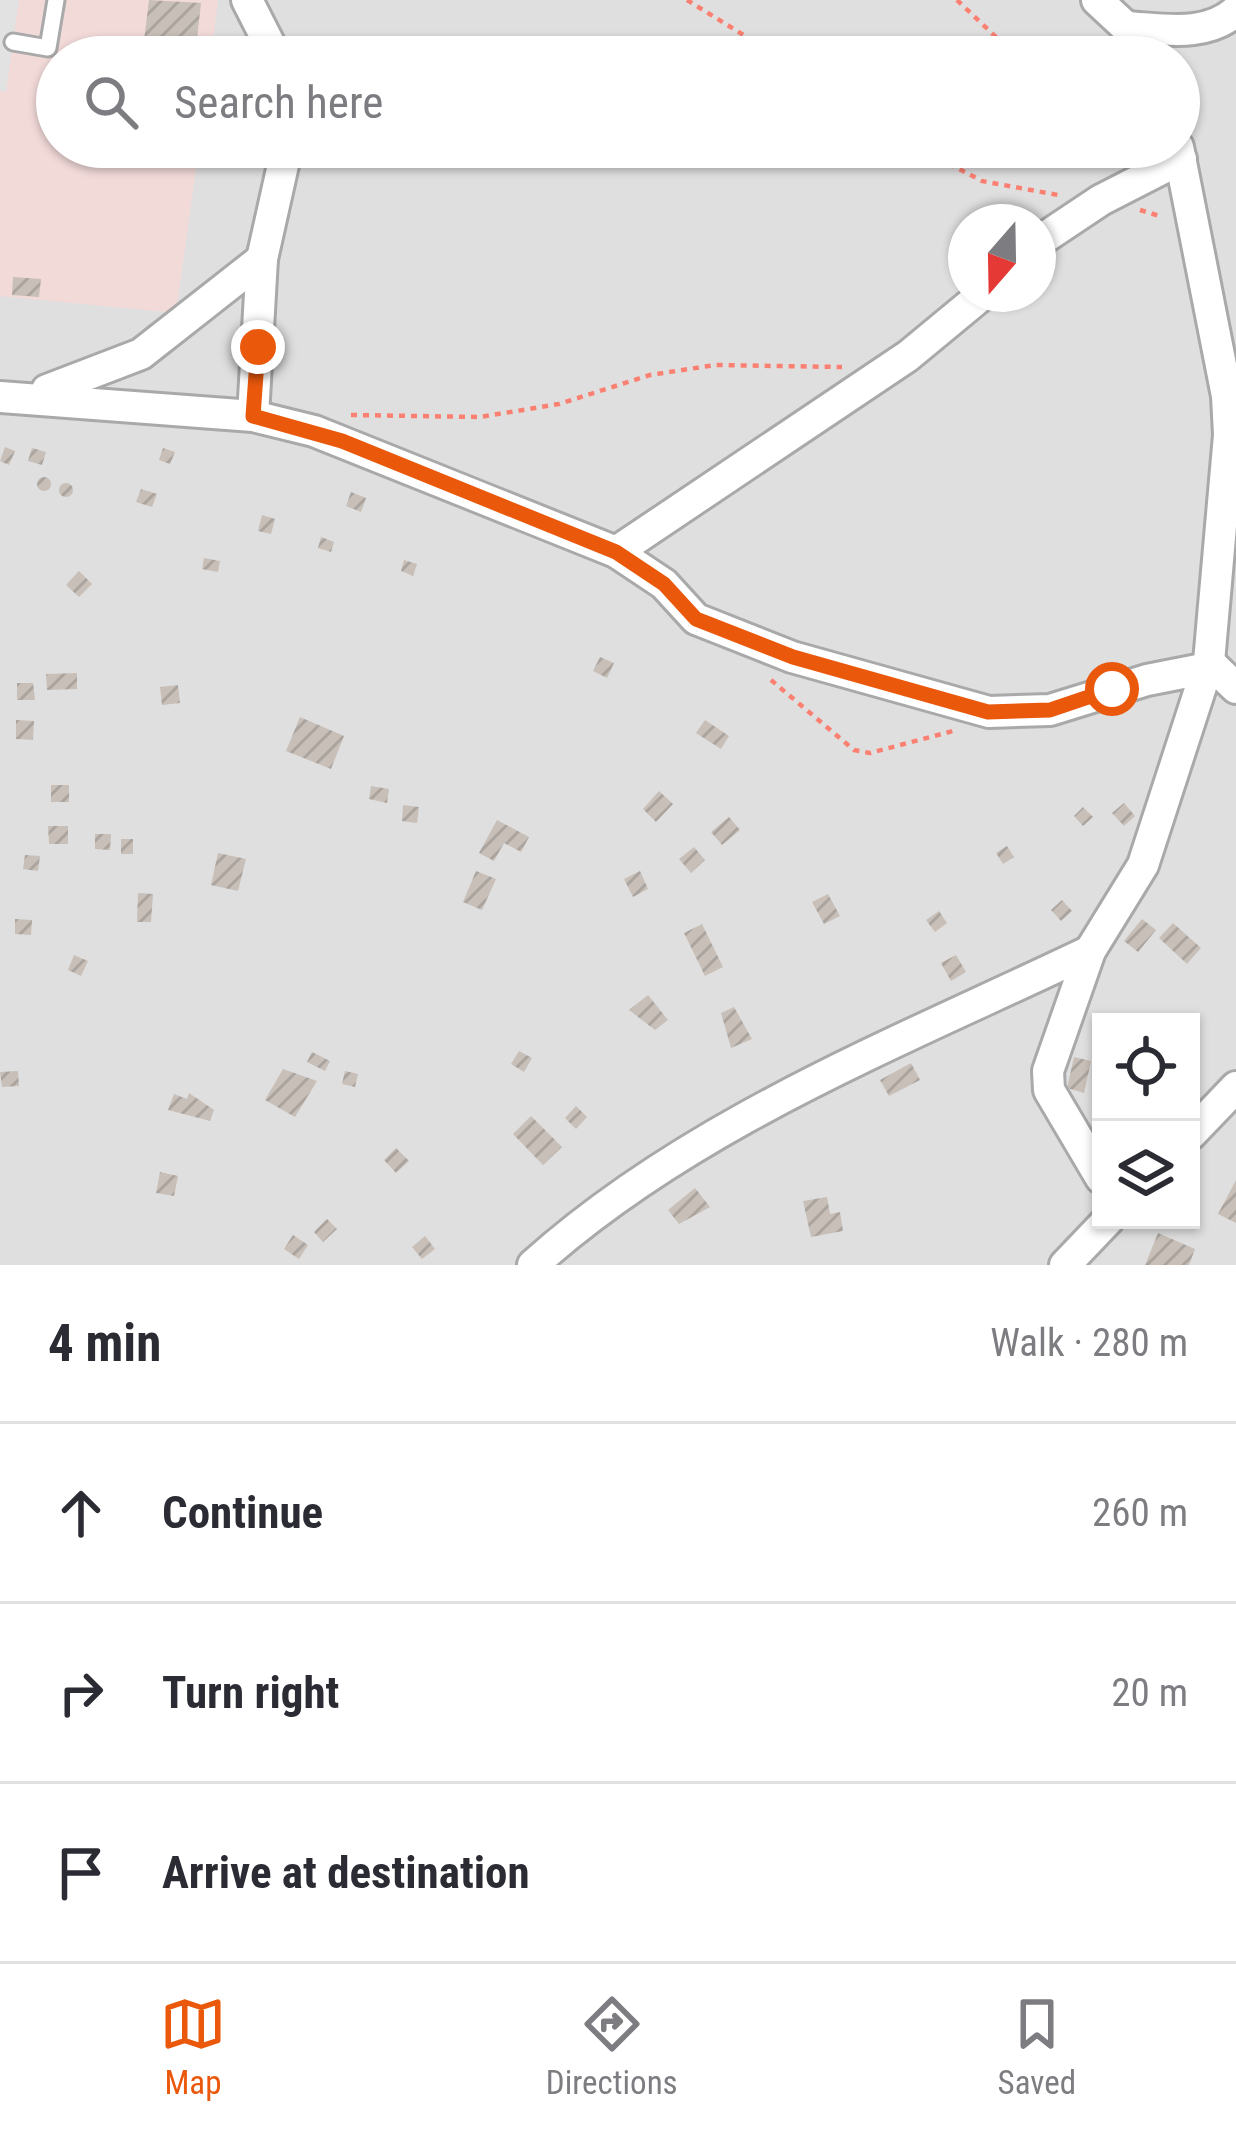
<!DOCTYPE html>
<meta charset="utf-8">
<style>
body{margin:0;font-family:"Roboto Condensed",sans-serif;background:#f7f7f7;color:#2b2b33}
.controls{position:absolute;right:36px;bottom:36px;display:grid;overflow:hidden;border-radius:0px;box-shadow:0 3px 9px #0004}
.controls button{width:108px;height:108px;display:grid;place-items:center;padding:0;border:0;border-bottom:3px solid #e1e1e2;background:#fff;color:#2b2b33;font:60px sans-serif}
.compass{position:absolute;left:948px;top:204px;width:108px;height:108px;border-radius:50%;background:#fff;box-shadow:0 3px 9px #0004;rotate:200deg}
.stop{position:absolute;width:36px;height:36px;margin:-27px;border:9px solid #ea580c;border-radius:50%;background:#fff}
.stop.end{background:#ea580c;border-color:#fff;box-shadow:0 3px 12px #0008}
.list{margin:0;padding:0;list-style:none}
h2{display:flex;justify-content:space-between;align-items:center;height:156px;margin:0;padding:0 48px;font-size:51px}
h2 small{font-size:39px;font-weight:400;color:#7c7c81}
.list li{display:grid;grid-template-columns:78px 1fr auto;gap:36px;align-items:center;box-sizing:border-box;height:180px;padding:0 48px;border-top:3px solid #e1e1e2}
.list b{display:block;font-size:45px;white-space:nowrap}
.list em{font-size:39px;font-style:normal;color:#7c7c81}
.icon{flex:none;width:66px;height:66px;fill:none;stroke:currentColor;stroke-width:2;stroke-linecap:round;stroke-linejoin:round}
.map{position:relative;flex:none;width:1236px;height:1265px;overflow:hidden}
.search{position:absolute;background:#fff;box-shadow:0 3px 9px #0004;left:36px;right:36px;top:36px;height:132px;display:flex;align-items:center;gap:30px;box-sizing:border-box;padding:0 42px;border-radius:66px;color:#7c7c81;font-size:45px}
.sheet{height:696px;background:#fff}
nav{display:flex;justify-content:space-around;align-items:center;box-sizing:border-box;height:168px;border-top:3px solid #e1e1e2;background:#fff;font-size:33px;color:#7c7c81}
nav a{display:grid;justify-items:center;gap:6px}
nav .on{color:#ea580c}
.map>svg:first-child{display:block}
.residential{fill:#e0dfdf;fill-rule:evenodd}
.commercial{fill:#f2dad9}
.parking{fill:#e2e2e2}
.building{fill:url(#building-hatch)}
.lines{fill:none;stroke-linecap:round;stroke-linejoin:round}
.lane-casing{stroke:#a9a9a9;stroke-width:21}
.street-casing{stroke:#a9a9a9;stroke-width:36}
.path{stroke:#fa8072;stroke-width:4.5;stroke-dasharray:6 6;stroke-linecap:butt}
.lane{stroke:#fff;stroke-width:15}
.street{stroke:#fff;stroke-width:30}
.route{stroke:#ea580c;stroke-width:15}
</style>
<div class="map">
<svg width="1236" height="1265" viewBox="0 0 1236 1265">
<defs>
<pattern id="building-hatch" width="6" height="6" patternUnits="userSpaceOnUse" patternTransform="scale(3)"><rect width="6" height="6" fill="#c7bfb8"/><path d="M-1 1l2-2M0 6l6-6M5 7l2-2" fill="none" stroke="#aba49e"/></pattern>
</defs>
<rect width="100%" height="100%" fill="#f2efe9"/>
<!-- residential -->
<path class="residential" d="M0 0H1236V1265H0ZM57 57H1179V147H57ZM966 222H1038V294H966ZM1101 1022H1191V1220H1101Z"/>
<!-- commercial -->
<polygon class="commercial" points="0,0 218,0 211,57 57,57 57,147 199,147 176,313 0,296"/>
<!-- parking -->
<polygon class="parking" points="0,0 19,0 6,92 0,91"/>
<!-- building -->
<g class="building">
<polygon points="149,0 201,3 195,57 142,57"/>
<polygon points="13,277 41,279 39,297 12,295"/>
<polygon points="5,447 15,451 9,465 0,461"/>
<polygon points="32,448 46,452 42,465 28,461"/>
<polygon points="163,448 175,452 170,464 159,460"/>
<circle cx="44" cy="484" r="7"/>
<circle cx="66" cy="490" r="7"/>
<polygon points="141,489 157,494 152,507 136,502"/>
<polygon points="351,492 366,498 361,512 346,506"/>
<polygon points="262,515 275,519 271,534 258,531"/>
<polygon points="321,537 334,542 331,552 318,548"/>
<polygon points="204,558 220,561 218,572 202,569"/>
<polygon points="404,560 417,564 413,576 401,571"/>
<polygon points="79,571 92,584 79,597 66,585"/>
<polygon points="600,657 614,663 607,678 593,671"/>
<polygon points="77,673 77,689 47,690 46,674"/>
<polygon points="17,683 33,683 35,700 17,700"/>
<polygon points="178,685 180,703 162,705 160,687"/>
<polygon points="300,717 344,736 331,769 286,751"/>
<polygon points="16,720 34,721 33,740 16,739"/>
<polygon points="705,720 729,736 721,749 696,733"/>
<rect x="51" y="785" width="18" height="17"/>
<polygon points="371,786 389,789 387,803 369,799"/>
<polygon points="659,791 673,804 656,822 643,809"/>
<polygon points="1124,803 1135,816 1124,826 1112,813"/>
<polygon points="403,805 419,807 417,823 402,821"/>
<polygon points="1083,807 1093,817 1083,826 1074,816"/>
<polygon points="729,817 740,830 722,845 711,832"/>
<polygon points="497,820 529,837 521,852 504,843 494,861 479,853"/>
<polygon points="48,826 68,826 68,844 49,844"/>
<polygon points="95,834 111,834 110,850 95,849"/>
<rect x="121" y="839" width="12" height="15"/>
<polygon points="1007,846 1014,857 1003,864 996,853"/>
<polygon points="694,847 705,860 691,873 679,859"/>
<polygon points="218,853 246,859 238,891 211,885"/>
<polygon points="25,855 40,856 38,871 23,869"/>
<polygon points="476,871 496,879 482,910 463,902"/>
<polygon points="640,871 648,889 633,897 624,879"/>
<polygon points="138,893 153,894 151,922 137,922"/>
<polygon points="828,894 840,916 824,924 812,902"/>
<polygon points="1062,900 1072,911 1061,921 1051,910"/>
<polygon points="939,911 947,923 935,932 926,920"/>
<polygon points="15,919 32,920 31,935 15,934"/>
<polygon points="1142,919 1156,930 1138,952 1124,941"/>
<polygon points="1173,923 1201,948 1187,964 1159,938"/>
<polygon points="702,924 723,967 705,976 684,933"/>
<polygon points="74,955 88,961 81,976 68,970"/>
<polygon points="956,955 966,972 951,981 941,963"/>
<polygon points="648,995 668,1020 655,1030 629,1010"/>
<polygon points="734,1007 752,1039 731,1048 721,1013"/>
<polygon points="519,1051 532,1058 524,1072 511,1064"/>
<polygon points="312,1052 330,1061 325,1071 307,1062"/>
<polygon points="1074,1057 1091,1061 1084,1093 1067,1088"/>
<polygon points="911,1063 920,1080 889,1096 880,1080"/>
<polygon points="283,1069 317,1081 295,1117 265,1100"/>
<polygon points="18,1071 19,1086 2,1087 0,1072"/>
<polygon points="345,1071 358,1074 355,1087 342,1084"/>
<polygon points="189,1093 214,1110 210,1121 168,1110 174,1094 187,1099"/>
<polygon points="576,1106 587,1117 576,1129 565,1118"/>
<polygon points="531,1116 562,1147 543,1165 513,1134"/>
<polygon points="396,1148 409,1161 396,1173 384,1160"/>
<polygon points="160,1172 178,1176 174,1196 156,1193"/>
<polygon points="1236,1180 1236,1223 1218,1214"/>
<polygon points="695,1188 710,1207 679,1224 668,1210"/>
<polygon points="827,1197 830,1214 840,1212 843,1231 811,1237 803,1201"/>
<polygon points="327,1219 337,1229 323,1242 314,1232"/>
<polygon points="1158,1233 1195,1249 1189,1265 1145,1265"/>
<polygon points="293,1235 308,1245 299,1259 284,1249"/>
<polygon points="425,1236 435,1249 422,1259 412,1247"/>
</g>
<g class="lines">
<!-- lane casing -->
<g class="lane-casing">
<polyline id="lane" points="13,42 48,48 56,0"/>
</g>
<!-- street casing -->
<g class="street-casing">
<g id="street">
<polyline points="247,0 276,57"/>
<polyline points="1097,0 1126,27 1143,57"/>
<path d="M1126 27C1164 29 1206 38 1236 11"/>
<polyline points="1178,147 1227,396 1229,435 1209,662"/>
<polyline points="1038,242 1101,200 1181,159"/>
<polyline points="47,390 141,354 262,259"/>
<polyline points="0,397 253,416 314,431 616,552 664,584 696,619 792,657 989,712 1050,710 1147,680 1208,668"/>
<polyline points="253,416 262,259 287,147"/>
<polyline points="616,552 908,356 983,294"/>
<polyline points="1191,1134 1236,1087"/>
<polyline points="1101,1178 1049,1090 1048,1071 1090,951 1143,865 1209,662 1236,688"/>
<path d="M533 1265C691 1123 900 1042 1090 951"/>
<polyline points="1065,1265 1108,1220"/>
</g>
</g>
<!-- path -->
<g class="path">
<polyline points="687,0 779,57"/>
<polyline points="957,0 1017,57"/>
<polyline points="917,147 982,181 1058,195"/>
<polyline points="1116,147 1127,159"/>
<polyline points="1140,210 1163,217"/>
<polyline points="351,415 480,417 559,404 650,375 715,365 842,367"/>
<polyline points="771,680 854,750 870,753 953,731"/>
</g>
<!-- lane -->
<use href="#lane" class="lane"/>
<!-- street -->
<use href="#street" class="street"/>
</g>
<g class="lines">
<!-- route -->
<polyline class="route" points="258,347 253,416 342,441 616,552 664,584 696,619 793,657 988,712 1050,710 1112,689"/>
</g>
</svg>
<div class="controls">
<button><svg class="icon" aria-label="locate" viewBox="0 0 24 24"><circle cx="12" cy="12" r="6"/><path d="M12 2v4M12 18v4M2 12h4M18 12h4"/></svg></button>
<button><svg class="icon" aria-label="layers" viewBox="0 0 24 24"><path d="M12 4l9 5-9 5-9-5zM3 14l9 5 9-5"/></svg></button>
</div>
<svg class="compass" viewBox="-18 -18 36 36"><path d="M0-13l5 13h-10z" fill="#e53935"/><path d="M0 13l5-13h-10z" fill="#7c7c81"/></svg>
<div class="stop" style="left:1112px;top:689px"></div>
<div class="stop end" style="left:258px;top:347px"></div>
<div class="search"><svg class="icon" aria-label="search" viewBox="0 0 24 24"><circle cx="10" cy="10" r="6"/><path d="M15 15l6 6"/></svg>Search here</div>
</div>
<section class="sheet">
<h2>4 min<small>Walk · 280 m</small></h2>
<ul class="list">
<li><svg class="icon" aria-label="ahead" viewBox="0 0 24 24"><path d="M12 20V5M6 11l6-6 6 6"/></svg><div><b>Continue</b></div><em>260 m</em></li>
<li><svg class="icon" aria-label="right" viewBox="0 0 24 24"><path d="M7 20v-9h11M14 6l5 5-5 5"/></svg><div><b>Turn right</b></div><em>20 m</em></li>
<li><svg class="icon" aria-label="arrive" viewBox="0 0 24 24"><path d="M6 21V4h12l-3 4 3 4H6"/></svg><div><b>Arrive at destination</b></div></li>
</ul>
</section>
<nav>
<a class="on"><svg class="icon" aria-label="map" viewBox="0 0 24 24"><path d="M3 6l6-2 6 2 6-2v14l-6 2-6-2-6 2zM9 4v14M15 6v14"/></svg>Map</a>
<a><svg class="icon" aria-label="directions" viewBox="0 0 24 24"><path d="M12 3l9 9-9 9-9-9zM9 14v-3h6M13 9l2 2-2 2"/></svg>Directions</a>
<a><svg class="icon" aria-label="saved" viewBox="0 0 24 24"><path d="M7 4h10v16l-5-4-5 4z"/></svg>Saved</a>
</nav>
